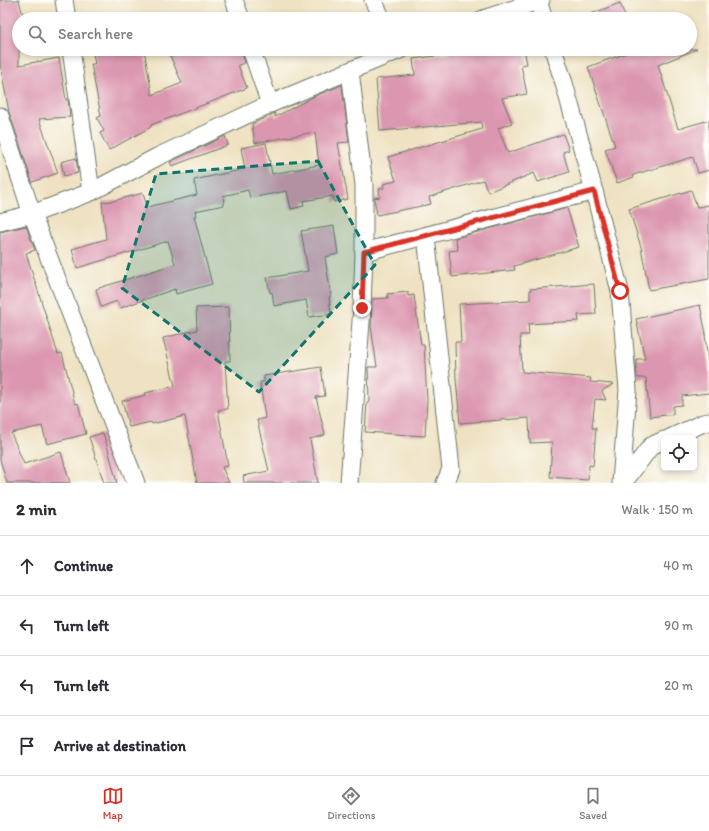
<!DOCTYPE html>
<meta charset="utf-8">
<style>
body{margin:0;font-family:Itim,sans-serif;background:#f2f2f3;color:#2b2b33}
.controls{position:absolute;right:12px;bottom:12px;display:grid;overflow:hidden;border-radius:6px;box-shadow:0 2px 6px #0003}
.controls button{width:36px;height:36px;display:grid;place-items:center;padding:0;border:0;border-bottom:1px solid #e1e1e2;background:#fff;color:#2b2b33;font:20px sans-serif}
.stop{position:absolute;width:12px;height:12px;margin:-9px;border:3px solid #d93025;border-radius:50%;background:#fff}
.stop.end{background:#d93025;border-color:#fff;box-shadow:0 1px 4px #0008}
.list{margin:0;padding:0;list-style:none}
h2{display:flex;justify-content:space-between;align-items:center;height:52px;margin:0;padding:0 16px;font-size:17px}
h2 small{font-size:13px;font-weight:400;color:#7c7c81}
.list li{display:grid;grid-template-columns:26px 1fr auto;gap:12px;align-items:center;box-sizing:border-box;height:60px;padding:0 16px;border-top:1px solid #e1e1e2}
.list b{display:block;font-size:15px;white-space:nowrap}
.list em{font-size:13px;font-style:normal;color:#7c7c81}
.icon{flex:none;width:22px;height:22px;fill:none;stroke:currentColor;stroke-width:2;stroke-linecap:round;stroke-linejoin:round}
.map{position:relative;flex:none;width:709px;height:483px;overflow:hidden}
.search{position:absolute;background:#fff;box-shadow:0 2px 6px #0003;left:12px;right:12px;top:12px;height:44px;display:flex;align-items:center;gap:10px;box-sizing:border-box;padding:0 14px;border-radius:22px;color:#7c7c81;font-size:15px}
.sheet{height:292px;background:#fff}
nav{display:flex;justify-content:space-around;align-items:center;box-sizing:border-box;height:56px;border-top:1px solid #e1e1e2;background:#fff;font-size:11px;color:#7c7c81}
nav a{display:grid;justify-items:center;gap:2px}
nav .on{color:#d93025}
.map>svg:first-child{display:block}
.building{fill:#dc97b0}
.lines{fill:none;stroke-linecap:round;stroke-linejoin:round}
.minor-casing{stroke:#687766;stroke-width:19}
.minor{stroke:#fff;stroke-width:17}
.route{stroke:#d93025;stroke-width:5}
.marked{fill:#0f766e;fill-opacity:0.2;stroke:#0f766e;stroke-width:3;stroke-dasharray:8 5;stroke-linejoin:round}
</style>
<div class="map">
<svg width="709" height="483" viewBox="0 0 709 483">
<rect width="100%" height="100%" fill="#fdfcf7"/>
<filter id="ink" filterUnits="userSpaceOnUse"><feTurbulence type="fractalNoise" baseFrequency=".025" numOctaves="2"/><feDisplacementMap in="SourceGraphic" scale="8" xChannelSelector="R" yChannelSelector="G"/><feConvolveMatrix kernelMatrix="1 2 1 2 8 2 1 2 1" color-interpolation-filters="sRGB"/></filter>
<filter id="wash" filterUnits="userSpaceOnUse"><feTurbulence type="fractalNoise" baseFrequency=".012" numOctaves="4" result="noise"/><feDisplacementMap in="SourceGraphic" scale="16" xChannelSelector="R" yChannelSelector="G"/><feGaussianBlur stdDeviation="0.9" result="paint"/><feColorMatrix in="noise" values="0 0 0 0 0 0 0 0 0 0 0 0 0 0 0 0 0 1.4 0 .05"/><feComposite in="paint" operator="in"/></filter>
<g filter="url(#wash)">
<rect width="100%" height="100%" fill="#efe2c2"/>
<g id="blocks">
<!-- building -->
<g class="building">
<polygon points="0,0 19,0 24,19 19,19 19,65 59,58 66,100 68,100 70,117 39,119 58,173 32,182 9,112 0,64"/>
<polygon points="620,3 626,19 580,19 580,18"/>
<polygon points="92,49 144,49 152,95 182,83 167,49 241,49 245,63 238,65 247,88 151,125 151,127 109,150 100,133 104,131 97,118 101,116 91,64 95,64"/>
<polygon points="262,49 277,49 278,50 264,56"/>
<polygon points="448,49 524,49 527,64 521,65 527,94 502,98 512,123 498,128 508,153 563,134 569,150 563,152 569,172 538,182 534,173 488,192 483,180 429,197 431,204 377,215 374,198 380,197 379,189 384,188 383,184 396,181 388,157 482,129 481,122 380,131 376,79 415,75 413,59 449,54"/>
<polygon points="637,49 697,49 658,65 678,129 709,120 709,170 698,173 693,157 633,175 634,177 617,183 605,149 615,146 588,67"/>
<polygon points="342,85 349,142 338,143 348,199 334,202 333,196 303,201 304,206 291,209 287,191 250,198 248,190 223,196 224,205 195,211 196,216 194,216 212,284 176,294 175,289 120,308 117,301 101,307 96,289 175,264 168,241 77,268 72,249 106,239 102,202 113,201 143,193 147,207 197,195 194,180 245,169 241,148 266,143 272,174 319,165 315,132 255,143 252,124 275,113 275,117 315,96"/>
<polygon points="225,136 228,145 172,166 170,162"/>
<polygon points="76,158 78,173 64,176 61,162"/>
<polygon points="691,190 697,207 709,205 709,279 649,290 641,247 629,209"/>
<polygon points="567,208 579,247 514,266 515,270 452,277 449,251 458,250 455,238"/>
<polygon points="26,226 35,250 26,253 58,354 62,353 75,404 78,403 86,434 47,444 42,426 11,433 24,464 61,452 70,483 7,483 0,460 0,232"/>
<polygon points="334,226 338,254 325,257 331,296 329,297 331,314 309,317 306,300 274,306 272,292 270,293 267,278 308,271 301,231"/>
<polygon points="594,284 596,314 578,315 579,321 528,324 529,335 520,335 522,372 591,378 590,382 613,384 602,391 606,400 595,399 592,428 596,428 593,466 589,465 588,480 550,477 552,442 530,443 529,418 460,423 456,379 455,342 461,342 459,304 530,300 530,289"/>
<polygon points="408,292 408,296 414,295 421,345 424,345 427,400 425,436 365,432 367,402 369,402 368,367 377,367 371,326 372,299 388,298 387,294"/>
<polygon points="700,305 706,334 705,334 709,371 709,393 682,396 682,405 673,406 673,414 650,417 646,378 637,378 636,359 645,359 636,319"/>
<polygon points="229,307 230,361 225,361 228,409 218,410 228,466 222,467 229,483 197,483 185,416 152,424 151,422 129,427 122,401 146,395 145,393 175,386 163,338 197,330 196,308"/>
<polygon points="321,367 325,396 316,397 325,435 310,439 318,483 244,483 243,476 269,471 257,420 265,418 260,382 264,382 264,376"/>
<polygon points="103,433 108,449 117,483 104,483 89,437"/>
</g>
</g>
</g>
<g filter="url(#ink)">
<use href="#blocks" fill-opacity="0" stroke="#687766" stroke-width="1"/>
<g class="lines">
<!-- minor casing -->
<g class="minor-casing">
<g id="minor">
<polyline points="64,0 67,19"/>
<polyline points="234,0 241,19"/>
<polyline points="373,0 382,19"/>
<polyline points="538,1 544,19"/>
<polyline points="483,19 541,0"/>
<polyline points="71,49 91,192"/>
<polyline points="251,49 270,104"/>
<polyline points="553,49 564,83 594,191 620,291 628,390 621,483"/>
<polyline points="0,116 32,214 136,483"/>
<polyline points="0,222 32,214 91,192 157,157 270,104 402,49"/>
<polyline points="426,236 451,469 445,483"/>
<polyline points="364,252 594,191"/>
<polyline points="670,438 703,423 709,422"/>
<polyline points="349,483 362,308 364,252 364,185 350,71"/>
<polyline points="623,483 651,446 664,440"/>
</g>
</g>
<!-- minor -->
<use href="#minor" class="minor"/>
</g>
</g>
<g class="lines" filter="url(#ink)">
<!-- route -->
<polyline class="route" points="362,308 364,252 594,191 620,291"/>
</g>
<!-- marked area -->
<path class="marked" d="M318 161 375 265 259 392 122 288 156 174Z"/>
</svg>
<div class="controls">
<button><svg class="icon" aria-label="locate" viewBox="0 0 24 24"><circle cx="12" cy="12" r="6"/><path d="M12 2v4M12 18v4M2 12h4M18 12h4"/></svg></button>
</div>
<div class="stop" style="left:620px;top:291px"></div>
<div class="stop end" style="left:362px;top:308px"></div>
<div class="search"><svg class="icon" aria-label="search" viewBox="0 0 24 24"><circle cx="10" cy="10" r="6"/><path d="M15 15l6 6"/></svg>Search here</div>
</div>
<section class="sheet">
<h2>2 min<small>Walk · 150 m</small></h2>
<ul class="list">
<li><svg class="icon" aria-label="ahead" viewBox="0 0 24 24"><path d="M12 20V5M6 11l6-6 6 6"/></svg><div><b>Continue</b></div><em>40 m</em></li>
<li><svg class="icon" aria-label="left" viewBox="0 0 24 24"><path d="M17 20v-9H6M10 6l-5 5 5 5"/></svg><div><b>Turn left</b></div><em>90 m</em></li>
<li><svg class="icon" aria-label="left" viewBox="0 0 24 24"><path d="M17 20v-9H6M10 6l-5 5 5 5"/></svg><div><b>Turn left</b></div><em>20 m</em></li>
<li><svg class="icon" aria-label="arrive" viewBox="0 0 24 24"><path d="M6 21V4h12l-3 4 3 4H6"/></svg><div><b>Arrive at destination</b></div></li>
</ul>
</section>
<nav>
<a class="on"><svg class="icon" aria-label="map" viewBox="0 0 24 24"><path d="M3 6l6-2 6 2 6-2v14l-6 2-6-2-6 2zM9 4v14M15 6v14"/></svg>Map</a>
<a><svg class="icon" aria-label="directions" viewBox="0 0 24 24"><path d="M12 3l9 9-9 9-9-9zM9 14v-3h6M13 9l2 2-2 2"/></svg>Directions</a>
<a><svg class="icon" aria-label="saved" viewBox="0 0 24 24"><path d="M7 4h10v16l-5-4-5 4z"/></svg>Saved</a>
</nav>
